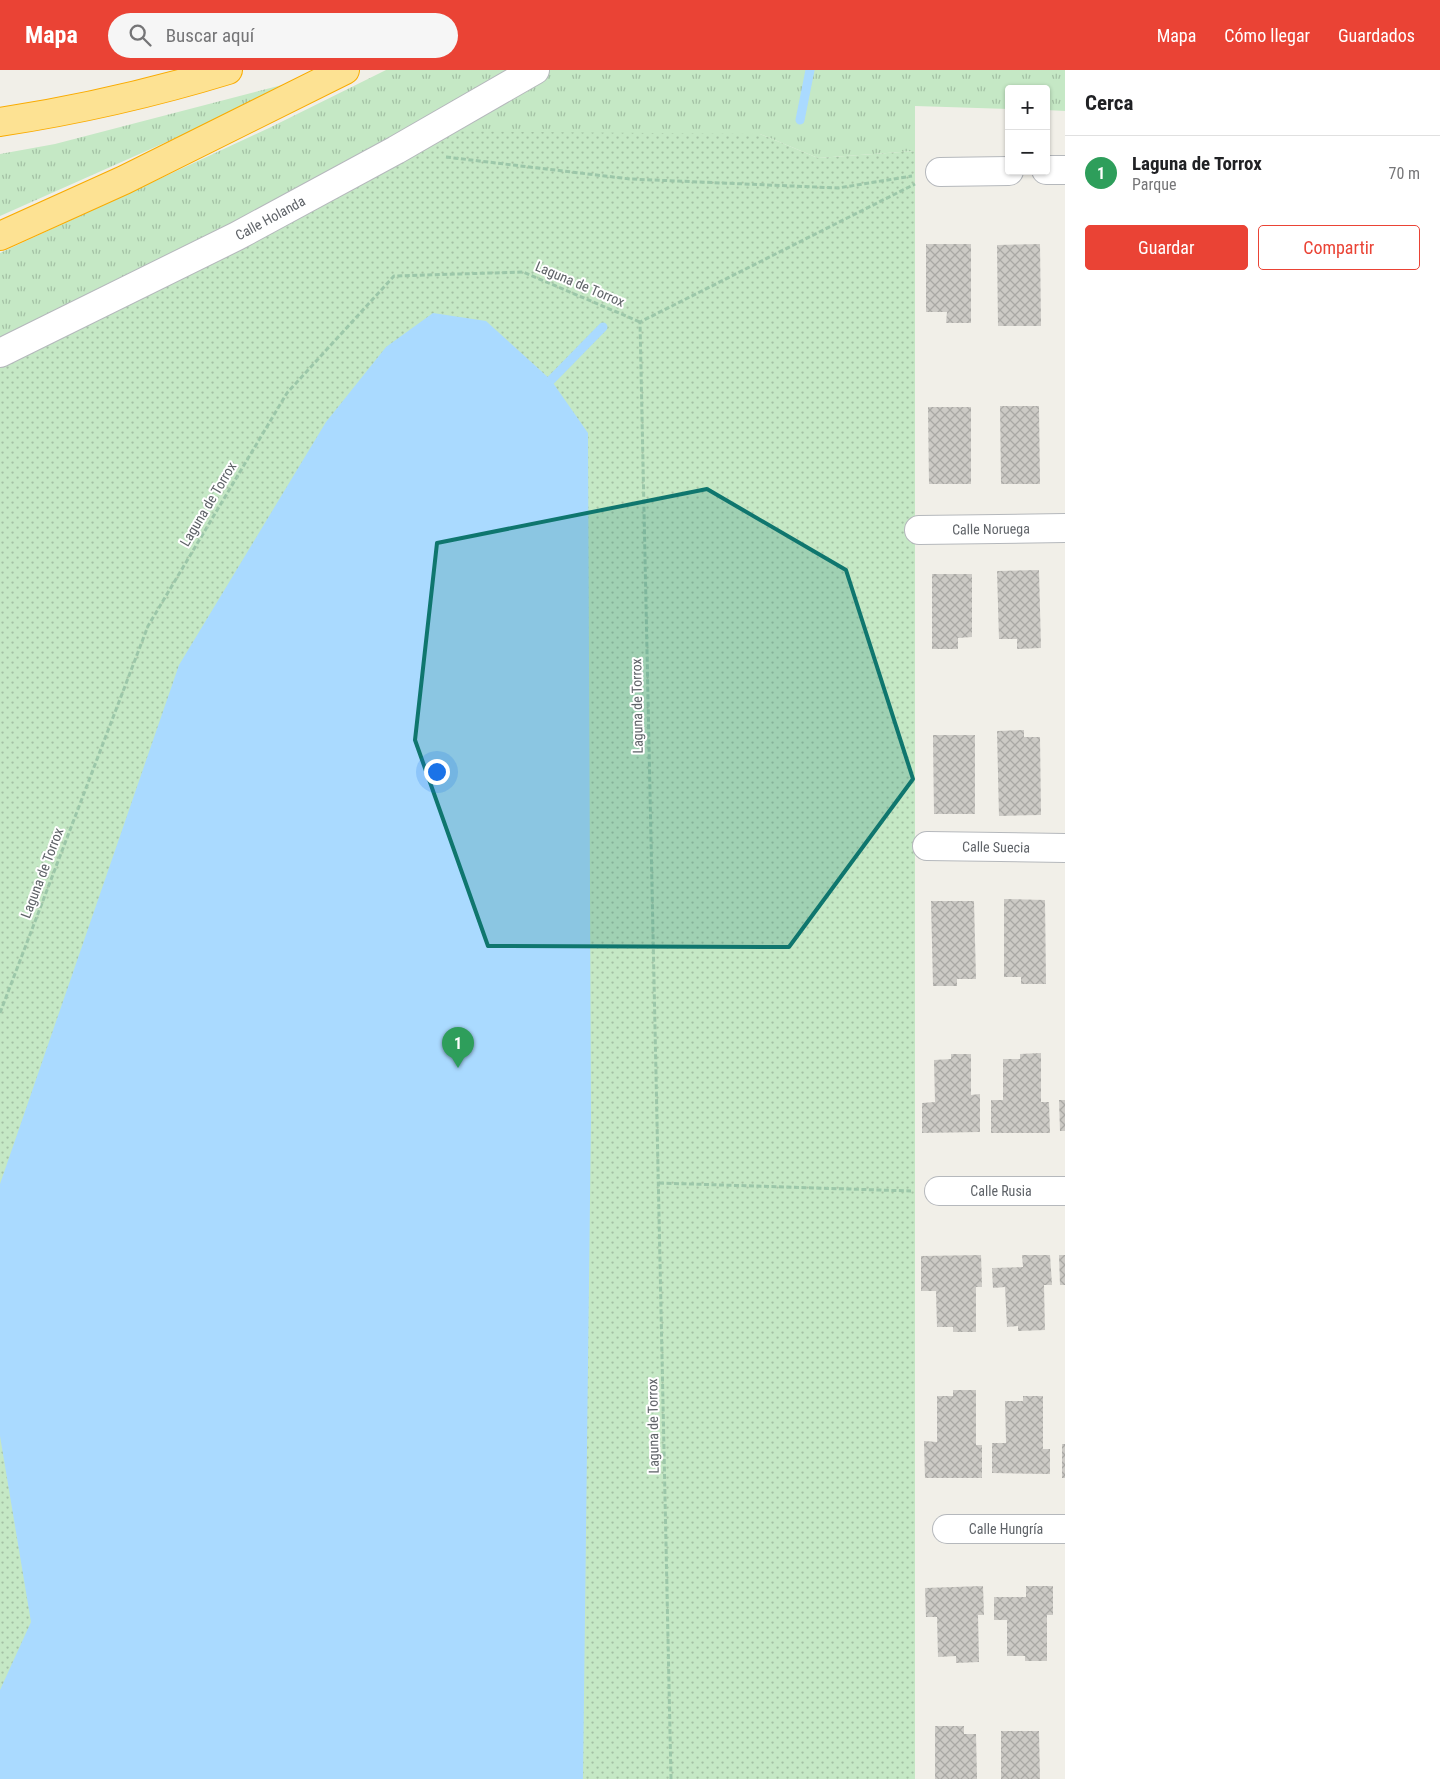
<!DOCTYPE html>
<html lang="es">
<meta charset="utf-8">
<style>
body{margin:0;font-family:"Roboto Condensed",sans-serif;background:#f6f6f6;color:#202124}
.controls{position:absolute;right:15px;top:15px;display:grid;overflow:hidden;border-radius:5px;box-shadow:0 1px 4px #0004}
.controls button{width:45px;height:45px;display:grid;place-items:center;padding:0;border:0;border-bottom:1px solid #e0e0e0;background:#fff;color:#202124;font:25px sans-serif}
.you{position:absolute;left:436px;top:701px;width:18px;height:18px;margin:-12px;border:4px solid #fff;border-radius:50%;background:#1a73e8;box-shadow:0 0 0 8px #1a73e833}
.badge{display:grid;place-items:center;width:32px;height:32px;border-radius:50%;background:#ea4335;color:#fff;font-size:16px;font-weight:700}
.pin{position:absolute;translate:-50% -41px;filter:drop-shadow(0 1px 2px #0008)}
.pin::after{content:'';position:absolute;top:26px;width:18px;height:15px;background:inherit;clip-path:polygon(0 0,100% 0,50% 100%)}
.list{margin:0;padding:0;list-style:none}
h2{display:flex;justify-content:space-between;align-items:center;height:65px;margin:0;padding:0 20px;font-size:21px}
h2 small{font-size:16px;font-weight:400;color:#757577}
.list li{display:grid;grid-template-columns:32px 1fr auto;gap:15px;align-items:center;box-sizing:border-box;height:75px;padding:0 20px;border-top:1px solid #e0e0e0}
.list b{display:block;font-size:19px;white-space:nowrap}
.list p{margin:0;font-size:16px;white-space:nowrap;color:#757577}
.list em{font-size:16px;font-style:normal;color:#757577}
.actions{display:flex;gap:10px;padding:15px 20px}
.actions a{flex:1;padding:11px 0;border:1px solid #ea4335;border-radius:5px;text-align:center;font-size:18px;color:#ea4335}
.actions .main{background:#ea4335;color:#fff}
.icon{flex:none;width:28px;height:28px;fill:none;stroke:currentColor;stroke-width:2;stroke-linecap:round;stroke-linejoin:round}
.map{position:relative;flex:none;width:1065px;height:1709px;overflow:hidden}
header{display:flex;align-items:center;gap:30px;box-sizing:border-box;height:70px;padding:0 25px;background:#ea4335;color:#fff}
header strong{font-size:24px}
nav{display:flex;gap:28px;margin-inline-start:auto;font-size:18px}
.search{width:350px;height:45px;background:#f6f6f6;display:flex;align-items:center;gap:12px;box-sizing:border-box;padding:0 18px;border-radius:28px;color:#757577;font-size:19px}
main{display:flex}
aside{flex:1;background:#fff}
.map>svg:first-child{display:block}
.grass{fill:url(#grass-tufts)}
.park{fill:url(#park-dots)}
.water{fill:#aadaff}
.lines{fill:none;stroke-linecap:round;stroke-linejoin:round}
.stream{stroke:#aadaff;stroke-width:9}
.building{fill:url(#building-cross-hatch)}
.minor-casing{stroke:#b5b8bc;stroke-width:30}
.highway-casing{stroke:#f9ab00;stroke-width:30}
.path{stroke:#9cc7a9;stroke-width:3;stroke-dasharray:5 2.5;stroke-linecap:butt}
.minor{stroke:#fff;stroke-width:28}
.highway{stroke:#fde293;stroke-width:28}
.marked{fill:#0f766e;fill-opacity:0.2;stroke:#0f766e;stroke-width:4;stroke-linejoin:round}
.labels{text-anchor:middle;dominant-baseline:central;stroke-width:4;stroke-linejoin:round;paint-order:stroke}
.street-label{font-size:14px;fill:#5f6368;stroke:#fff}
</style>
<header>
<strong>Mapa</strong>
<div class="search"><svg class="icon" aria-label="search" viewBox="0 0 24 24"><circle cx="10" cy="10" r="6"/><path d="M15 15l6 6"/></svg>Buscar aquí</div>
<nav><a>Mapa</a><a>Cómo llegar</a><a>Guardados</a></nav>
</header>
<main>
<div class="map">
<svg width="1065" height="1709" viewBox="0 0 1065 1709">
<defs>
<pattern id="grass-tufts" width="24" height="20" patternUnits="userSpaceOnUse" patternTransform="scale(1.25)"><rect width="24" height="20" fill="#c5e8c5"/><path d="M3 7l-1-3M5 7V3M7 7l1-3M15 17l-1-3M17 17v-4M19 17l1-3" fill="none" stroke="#a3c0a4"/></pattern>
<pattern id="park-dots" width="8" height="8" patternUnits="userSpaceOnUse" patternTransform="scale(1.25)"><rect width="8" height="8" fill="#c5e8c5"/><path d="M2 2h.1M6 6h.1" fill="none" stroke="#a3c0a4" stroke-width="1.8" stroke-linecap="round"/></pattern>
<pattern id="building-cross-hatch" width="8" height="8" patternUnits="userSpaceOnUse" patternTransform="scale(1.25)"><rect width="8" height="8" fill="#cccac5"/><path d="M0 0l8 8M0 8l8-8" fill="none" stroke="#a9a8a4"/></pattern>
</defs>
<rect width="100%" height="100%" fill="#f1efe8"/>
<!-- grass -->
<g class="grass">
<polygon points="386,0 1065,0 1065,41 1046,40 1046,19 1009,19 1009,39 915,36 915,81 818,88 760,64 0,288 0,183 269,58"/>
<polygon points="282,15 189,62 0,146 0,84 55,74"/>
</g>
<!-- park -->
<polygon class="park" points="438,61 760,64 818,88 915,81 915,1709 0,1709 0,288"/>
<!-- water -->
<polygon class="water" points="433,243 486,251 551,310 588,363 591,1047 583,1709 0,1709 0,1620 31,1552 0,1366 0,1114 179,595 326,352 386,277"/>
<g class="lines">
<!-- stream -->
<g class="stream">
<polyline points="800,50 810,0"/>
<polyline points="551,310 603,257"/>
</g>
</g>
<!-- building -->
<g class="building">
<polygon points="926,174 971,174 971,253 946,253 947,242 926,242"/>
<polygon points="1040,174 1041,256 998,256 997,175"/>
<polygon points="1000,336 1039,336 1040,414 1001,414"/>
<polygon points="928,337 971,337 971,414 929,414"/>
<polygon points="1039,500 1041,578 1017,579 1017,569 999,569 997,501"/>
<polygon points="932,504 972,504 972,567 958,568 958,579 932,579"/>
<polygon points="1024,660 1024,667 1040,667 1041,745 999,746 997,661"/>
<polygon points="933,665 975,665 975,744 934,744"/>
<polygon points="1004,829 1045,830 1046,914 1021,914 1021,907 1004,907"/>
<polygon points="931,831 974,831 976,909 957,909 957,916 933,916"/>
<polygon points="1041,983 1041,1032 1049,1032 1050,1063 991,1063 991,1030 1003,1030 1003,989 1020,989 1020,984"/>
<polygon points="951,984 971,984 971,1025 980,1024 980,1062 922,1063 922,1033 935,1032 934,990 951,989"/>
<polygon points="1059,1030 1065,1030 1065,1061 1060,1061"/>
<polygon points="981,1185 982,1217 976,1217 976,1262 953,1262 953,1257 937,1257 936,1221 921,1221 921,1186"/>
<polygon points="1022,1185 1050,1185 1052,1215 1044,1215 1045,1260 1018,1261 1018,1256 1007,1257 1005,1217 993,1218 992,1198 1023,1197"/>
<polygon points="1059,1185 1065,1185 1065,1215 1060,1215"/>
<polygon points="953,1320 976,1320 976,1375 982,1375 982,1408 925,1408 924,1371 937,1372 937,1326 953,1326"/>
<polygon points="1023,1326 1043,1326 1043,1379 1050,1379 1050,1404 992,1403 992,1373 1006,1373 1005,1331 1023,1331"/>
<rect x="1062" y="1374" width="3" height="34"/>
<polygon points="983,1516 984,1545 978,1545 979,1592 956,1593 956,1586 938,1587 937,1547 926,1547 925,1518"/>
<polygon points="1026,1516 1053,1516 1053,1545 1047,1545 1047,1591 1025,1591 1025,1586 1007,1586 1007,1550 994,1550 994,1527 1026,1527"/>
<polygon points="935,1656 964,1656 964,1664 976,1664 977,1709 935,1709"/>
<polygon points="1001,1661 1039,1661 1040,1709 1001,1709"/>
</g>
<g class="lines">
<!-- minor casing -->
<g class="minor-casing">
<g id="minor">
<polyline points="1046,100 1065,100"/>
<polyline points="940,102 1009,101"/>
<path id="s1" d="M0 283 237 166 396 80 535 0"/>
<path id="s2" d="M919 460 1065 458"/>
<path id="s3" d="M927 776 1065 778"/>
<path id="s4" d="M939 1121H1065"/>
<path id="s5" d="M947 1459H1065"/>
</g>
</g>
<!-- highway casing -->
<g class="highway-casing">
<g id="highway">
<path d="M0 52C78 40 153 23 228 0"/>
<polyline points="0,166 124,110 345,0"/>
</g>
</g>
<!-- path -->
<g class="path">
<polyline points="446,87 630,109 838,118 912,106"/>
<polyline points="0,943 148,556 287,323 394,206 523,202 640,252"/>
<polyline points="659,1113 911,1121"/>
<polyline points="671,1709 640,252 915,114"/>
</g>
<!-- minor -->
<use href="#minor" class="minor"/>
<!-- highway -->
<use href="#highway" class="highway"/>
</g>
<!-- marked area -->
<path class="marked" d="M707 419 846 500 913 709 789 877 488 876 415 670 437 473Z"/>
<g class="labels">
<!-- street labels -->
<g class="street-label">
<text stroke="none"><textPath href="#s1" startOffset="302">Calle Holanda</textPath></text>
<text transform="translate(580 214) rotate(23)">Laguna de Torrox</text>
<text transform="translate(208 434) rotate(-59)">Laguna de Torrox</text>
<text stroke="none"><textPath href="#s2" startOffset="72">Calle Noruega</textPath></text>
<text transform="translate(637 636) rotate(-91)">Laguna de Torrox</text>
<text stroke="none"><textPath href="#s3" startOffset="69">Calle Suecia</textPath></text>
<text transform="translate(42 803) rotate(-69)">Laguna de Torrox</text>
<text stroke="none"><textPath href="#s4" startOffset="62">Calle Rusia</textPath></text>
<text transform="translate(653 1356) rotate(-91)">Laguna de Torrox</text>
<text stroke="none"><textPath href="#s5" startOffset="59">Calle Hungría</textPath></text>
</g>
</g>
</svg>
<div class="controls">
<button>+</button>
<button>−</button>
</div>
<div class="you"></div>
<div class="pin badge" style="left:458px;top:998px;background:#2e9e5b">1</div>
</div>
<aside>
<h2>Cerca<small></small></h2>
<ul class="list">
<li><span class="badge" style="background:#2e9e5b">1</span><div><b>Laguna de Torrox</b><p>Parque</p></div><em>70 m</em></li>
</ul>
<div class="actions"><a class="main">Guardar</a><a>Compartir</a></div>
</aside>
</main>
